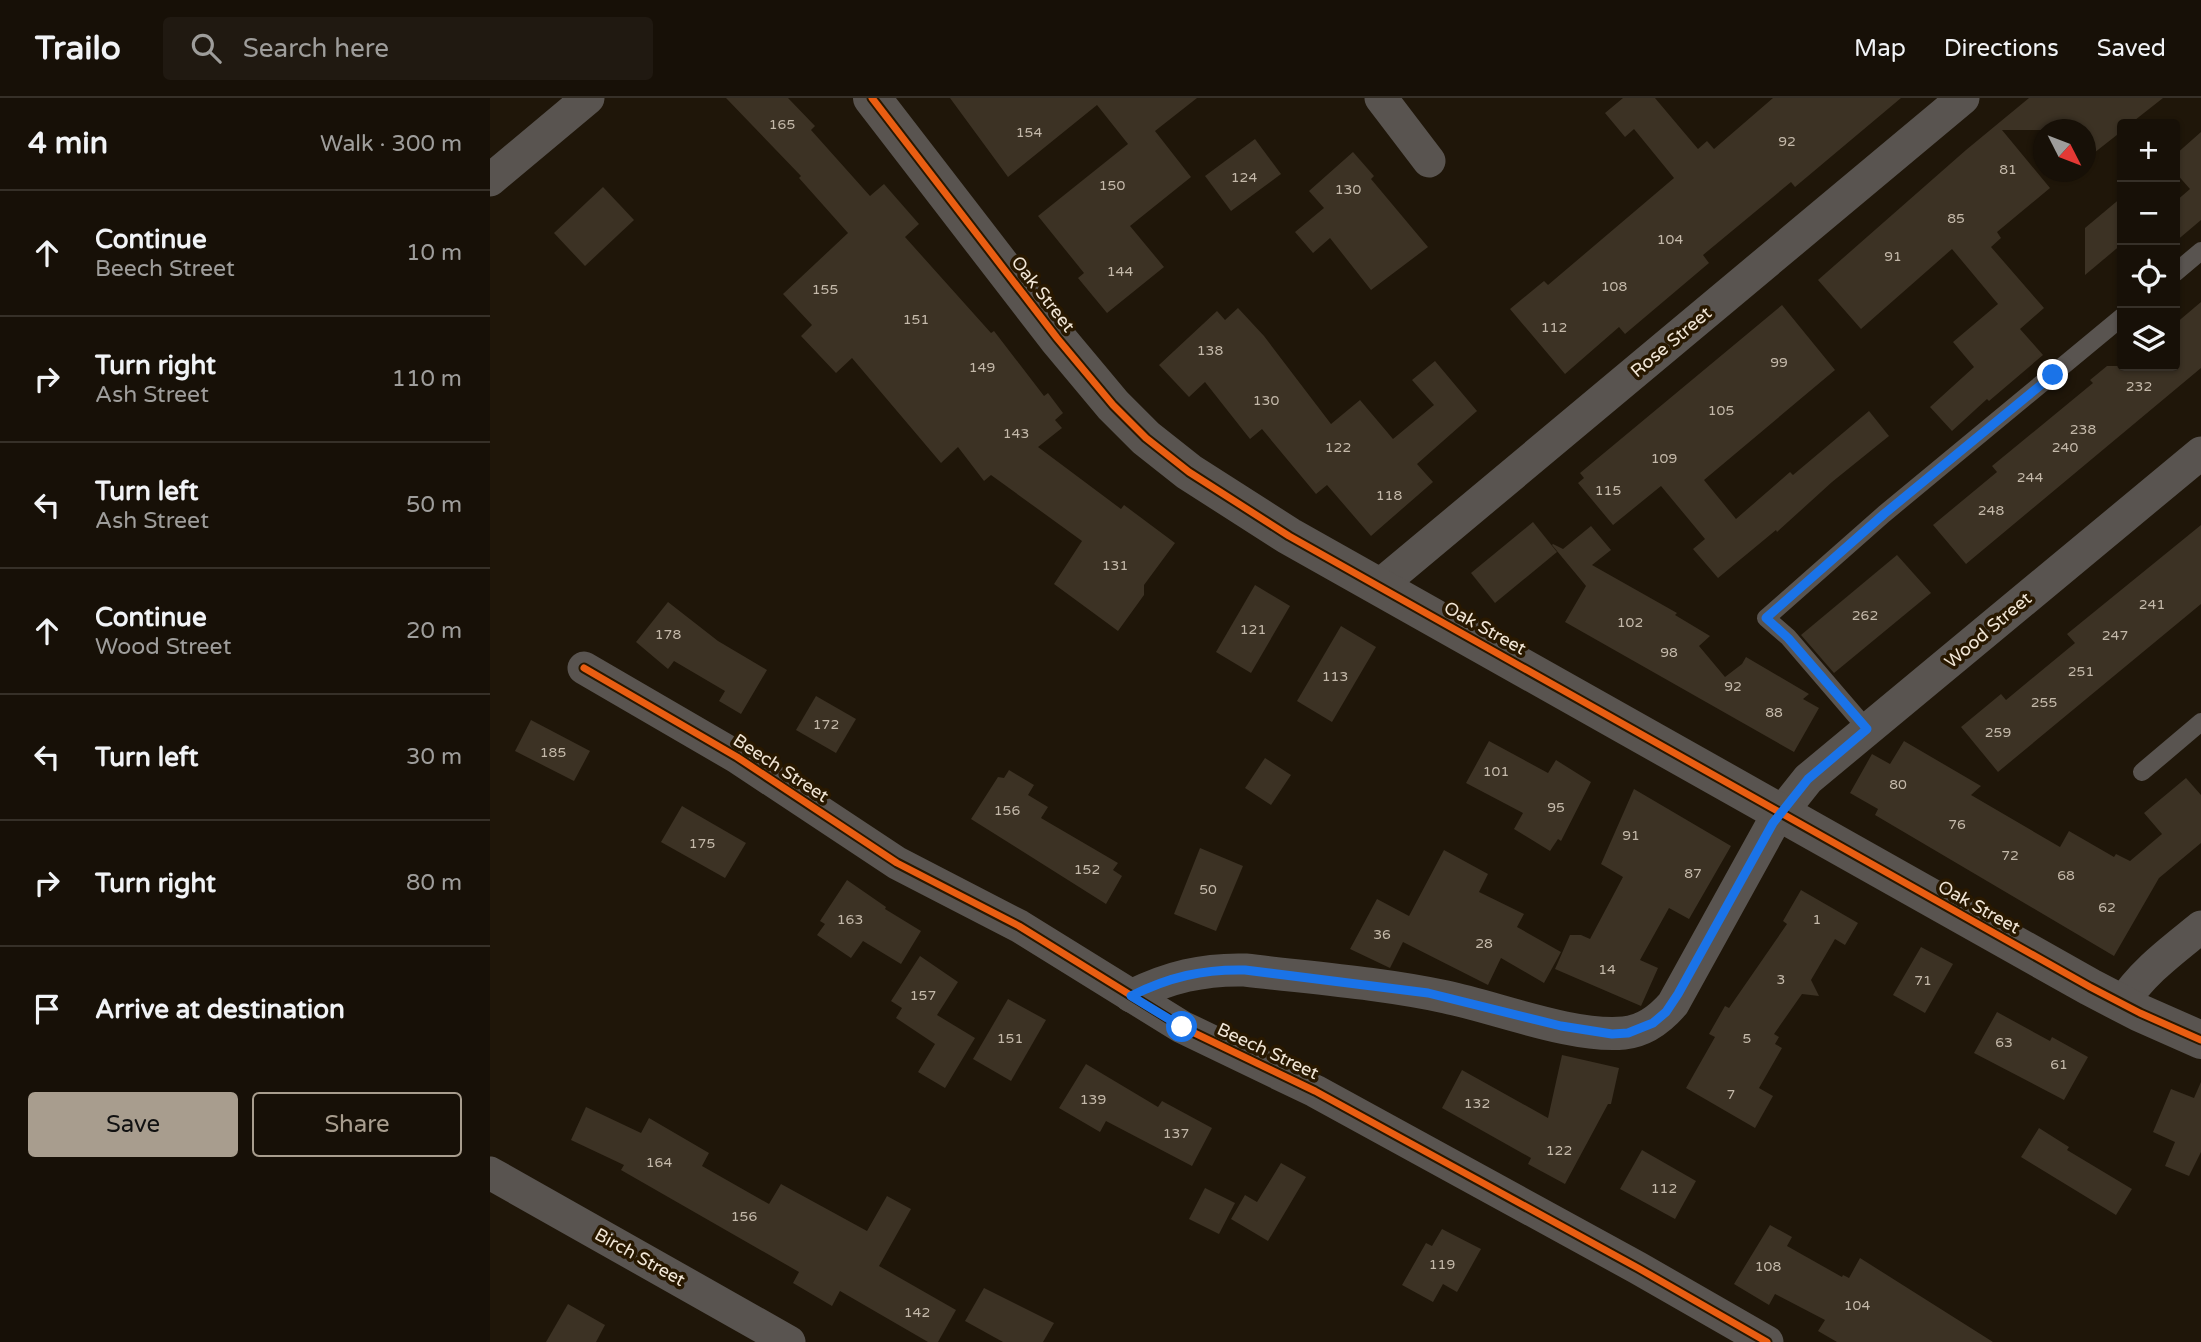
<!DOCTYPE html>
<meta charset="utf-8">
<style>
body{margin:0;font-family:"Varela Round",sans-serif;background:#201911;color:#f1f3f6}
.controls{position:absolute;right:21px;top:21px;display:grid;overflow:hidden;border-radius:7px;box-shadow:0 2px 5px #0004}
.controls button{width:63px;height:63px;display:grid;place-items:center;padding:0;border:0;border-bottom:2px solid #363028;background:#171007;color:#f1f3f6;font:35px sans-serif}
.compass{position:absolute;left:1543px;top:21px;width:63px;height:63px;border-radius:50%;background:#171007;box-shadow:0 2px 5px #0004;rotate:132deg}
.stop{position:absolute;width:21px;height:21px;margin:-16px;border:5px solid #1a73e8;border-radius:50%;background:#fff}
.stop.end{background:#1a73e8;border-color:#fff;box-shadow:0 2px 7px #0008}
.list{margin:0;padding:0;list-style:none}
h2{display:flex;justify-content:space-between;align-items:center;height:91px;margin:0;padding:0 28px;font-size:30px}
h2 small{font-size:23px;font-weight:400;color:#9e9d9b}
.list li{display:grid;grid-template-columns:46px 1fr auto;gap:21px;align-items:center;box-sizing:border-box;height:126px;padding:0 28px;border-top:2px solid #363028}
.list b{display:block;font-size:26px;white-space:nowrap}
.list p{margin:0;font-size:23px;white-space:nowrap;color:#9e9d9b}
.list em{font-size:23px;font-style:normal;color:#9e9d9b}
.actions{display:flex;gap:14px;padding:21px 28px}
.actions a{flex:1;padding:16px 0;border:2px solid #a89d8e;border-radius:7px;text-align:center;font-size:24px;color:#a89d8e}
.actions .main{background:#a89d8e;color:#111}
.icon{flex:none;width:38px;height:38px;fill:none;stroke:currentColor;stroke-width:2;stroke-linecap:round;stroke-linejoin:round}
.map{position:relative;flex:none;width:1711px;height:1244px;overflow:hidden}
header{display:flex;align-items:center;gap:42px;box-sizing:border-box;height:98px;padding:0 35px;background:#171007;border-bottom:2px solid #363028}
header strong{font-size:33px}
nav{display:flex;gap:38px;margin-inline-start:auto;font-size:24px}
.search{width:490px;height:63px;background:#201911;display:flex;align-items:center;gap:18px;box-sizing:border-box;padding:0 24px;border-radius:7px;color:#9e9d9b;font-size:26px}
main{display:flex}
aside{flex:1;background:#171007}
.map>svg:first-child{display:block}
.building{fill:#3c3224}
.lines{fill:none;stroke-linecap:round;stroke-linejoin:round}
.service{stroke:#595450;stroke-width:18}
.minor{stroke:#595450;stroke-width:33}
.tertiary{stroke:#595450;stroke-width:38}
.cycleway-casing{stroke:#281800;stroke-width:11}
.cycleway{stroke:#e95d12;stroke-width:7}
.route{stroke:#1a73e8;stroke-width:9}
.labels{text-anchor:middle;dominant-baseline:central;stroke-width:7;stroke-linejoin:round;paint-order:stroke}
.number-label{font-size:14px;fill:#c4b9aa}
.street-label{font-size:18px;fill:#f1e6d6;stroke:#281800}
</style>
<header>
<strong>Trailo</strong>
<div class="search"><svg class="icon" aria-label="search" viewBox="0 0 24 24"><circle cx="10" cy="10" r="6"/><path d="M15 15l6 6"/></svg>Search here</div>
<nav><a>Map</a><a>Directions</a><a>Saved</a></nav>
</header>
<main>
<aside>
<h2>4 min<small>Walk · 300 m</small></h2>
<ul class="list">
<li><svg class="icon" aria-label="ahead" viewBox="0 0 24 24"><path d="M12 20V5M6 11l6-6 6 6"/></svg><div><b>Continue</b><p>Beech Street</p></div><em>10 m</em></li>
<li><svg class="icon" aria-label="right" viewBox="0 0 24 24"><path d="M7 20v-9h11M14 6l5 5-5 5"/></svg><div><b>Turn right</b><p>Ash Street</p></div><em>110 m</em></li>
<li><svg class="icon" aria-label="left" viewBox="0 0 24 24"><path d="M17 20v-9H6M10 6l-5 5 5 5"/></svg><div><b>Turn left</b><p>Ash Street</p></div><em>50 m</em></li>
<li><svg class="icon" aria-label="ahead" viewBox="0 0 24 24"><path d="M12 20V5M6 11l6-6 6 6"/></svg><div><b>Continue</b><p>Wood Street</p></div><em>20 m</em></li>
<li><svg class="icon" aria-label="left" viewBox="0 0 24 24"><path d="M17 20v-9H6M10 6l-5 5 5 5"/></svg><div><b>Turn left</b></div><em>30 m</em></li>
<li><svg class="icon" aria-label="right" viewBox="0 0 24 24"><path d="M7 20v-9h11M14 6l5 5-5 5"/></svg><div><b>Turn right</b></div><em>80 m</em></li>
<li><svg class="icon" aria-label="arrive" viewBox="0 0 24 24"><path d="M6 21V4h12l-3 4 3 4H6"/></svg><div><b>Arrive at destination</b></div></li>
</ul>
<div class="actions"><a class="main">Save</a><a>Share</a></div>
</aside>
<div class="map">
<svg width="1711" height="1244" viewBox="0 0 1711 1244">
<rect width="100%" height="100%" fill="#1f1609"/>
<!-- building -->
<g class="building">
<polygon points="236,0 298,0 325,28 321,32 380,98 394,86 429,126 415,139 501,235 504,233 554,298 558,295 573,315 565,322 572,330 548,349 631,411 634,407 685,445 654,487 654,497 628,533 564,486 592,443 501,377 494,383 468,349 451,365 362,260 346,275 311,238 322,227 293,196 358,135 309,80 311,78"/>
<polygon points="460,0 707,0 665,33 701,79 640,128 674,169 617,215 588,180 594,175 548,118 638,46 607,7 518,79"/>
<polygon points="1133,0 1165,0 1208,51 1217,43 1224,51 1283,0 1411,0 1305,89 1301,84 1213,157 1219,165 1135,236 1129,229 1075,276 1020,211 1054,183 1058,187 1184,80 1144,31 1135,39 1115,15"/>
<polygon points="1539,0 1673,0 1640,26 1632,26 1632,33 1595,62 1595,32 1512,32 1560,90 1507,134 1511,140 1501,149 1554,210 1530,231 1553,257 1499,303 1497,301 1462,333 1440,309 1484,269 1463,244 1508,206 1462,151 1371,231 1328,182 1476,52"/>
<polygon points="1711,34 1711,122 1685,144 1685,104 1700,91 1685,74 1685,57"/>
<polygon points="765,41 791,76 741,113 715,78"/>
<polygon points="863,54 884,78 881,81 938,149 881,192 840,140 823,155 805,134 834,110 819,93"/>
<polygon points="113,89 144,122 95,168 64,135"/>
<polygon points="1632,99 1632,146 1595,177 1595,130"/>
<polygon points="1711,204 1711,270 1476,466 1443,427 1507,374 1502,368 1603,285 1600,282 1617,268 1685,268 1685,226"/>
<polygon points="1292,207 1345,272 1214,382 1246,421 1300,374 1303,377 1379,313 1399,338 1342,384 1287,434 1286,432 1228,480 1203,451 1215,441 1171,388 1123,427 1088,385 1094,380 1090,375"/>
<polygon points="748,210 774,238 841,326 870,302 903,341 944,307 922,282 945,263 987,313 927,366 943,384 881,438 837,387 826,396 772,331 760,341 715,284 699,299 669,267 727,213 735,222"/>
<polygon points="1043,424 1067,454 1005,505 981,475"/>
<polygon points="1711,427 1711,506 1508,674 1471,629 1511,596 1516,602 1585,545 1577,536"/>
<polygon points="1101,428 1121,452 1102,467 1187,515 1185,517 1220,538 1209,548 1235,579 1252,566 1256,559 1319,596 1313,601 1329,610 1304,654 1075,524 1096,488 1062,447 1063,446 1073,451"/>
<polygon points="1407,457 1441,495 1344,575 1311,537"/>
<polygon points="765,487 800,508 761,575 726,554"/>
<polygon points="178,504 228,543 277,572 251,616 229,603 235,593 184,563 178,571 146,544"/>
<polygon points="851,528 886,549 842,624 807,603"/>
<polygon points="326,598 366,621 346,655 306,632"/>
<polygon points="41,622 100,653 84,683 25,653"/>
<polygon points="999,643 1058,675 1066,662 1101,684 1071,743 1068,741 1060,753 1024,731 1033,715 976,685"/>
<polygon points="1414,643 1491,688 1481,697 1570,749 1579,733 1624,759 1626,756 1640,763 1672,736 1654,715 1696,680 1711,697 1711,745 1669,780 1624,858 1385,717 1388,711 1360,695 1382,656 1400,666"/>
<polygon points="775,660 801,677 781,707 755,690"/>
<polygon points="519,672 544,687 538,697 558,709 551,720 628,765 623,772 632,778 616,806 481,721 508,679 514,680"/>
<polygon points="1144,691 1241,748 1199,821 1179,810 1150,862 1168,870 1151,908 1065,871 1080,837 1091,837 1100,841 1133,779 1111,766"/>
<polygon points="192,708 256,745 235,780 171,744"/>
<polygon points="710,750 753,768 726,833 684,816"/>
<polygon points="954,752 998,776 989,794 1034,816 1027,829 1071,854 1054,885 1011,860 998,887 913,844 900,870 860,851 887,801 919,818"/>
<polygon points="357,782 396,809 395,811 431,833 411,866 373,843 361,860 327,837 335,826 330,823"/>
<polygon points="1311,792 1368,825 1355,847 1345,841 1321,882 1329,898 1312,896 1284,936 1289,939 1285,946 1292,950 1269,990 1283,998 1265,1030 1196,990 1225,939 1219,936 1235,908 1239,910 1297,826 1293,823"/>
<polygon points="1431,849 1463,866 1435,915 1403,897"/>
<polygon points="430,858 468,884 447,917 485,940 455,990 428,974 445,946 406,920 412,910 401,903"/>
<polygon points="518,901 556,922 521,983 483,961"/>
<polygon points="1507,914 1560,943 1562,939 1598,959 1574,1002 1484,955"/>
<polygon points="1072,957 1129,970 1121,1006 1118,1006 1075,1086 1038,1066 1041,1060 952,1010 972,972 1058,1020"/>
<polygon points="596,966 668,1009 672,1003 722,1030 702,1068 616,1023 610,1034 569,1010"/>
<polygon points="1711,984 1711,1054 1699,1078 1675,1068 1685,1044 1663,1034 1681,991 1704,1000"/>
<polygon points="96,1009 151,1035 159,1020 219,1055 212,1068 279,1106 291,1086 377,1133 397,1098 421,1111 389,1168 466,1212 448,1244 438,1244 350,1193 342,1208 303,1185 309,1174 131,1072 134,1067 81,1042"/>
<polygon points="1549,1030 1579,1049 1577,1052 1642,1091 1626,1117 1531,1059"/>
<polygon points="1152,1052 1206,1083 1185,1121 1130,1091"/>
<polygon points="791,1065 816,1079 778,1143 741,1121 755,1097 767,1104"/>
<polygon points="715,1090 745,1105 729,1136 699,1121"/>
<polygon points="1280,1127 1302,1139 1297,1148 1352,1179 1353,1177 1359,1180 1370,1160 1503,1244 1347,1244 1328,1233 1335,1222 1285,1196 1279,1207 1244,1186"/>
<polygon points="952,1131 991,1151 967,1194 953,1186 943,1204 912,1187 936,1145 942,1148"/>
<polygon points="494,1190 564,1225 553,1244 513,1244 475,1223"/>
<polygon points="78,1206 115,1227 106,1244 56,1244"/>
</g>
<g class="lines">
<!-- service -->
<g class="service">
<polyline points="1685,175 1711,153"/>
<polyline points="1377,631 1298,539 1276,520 1394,416 1632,219"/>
<polyline points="1652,674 1711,624"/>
</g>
<!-- minor -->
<g class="minor">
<polyline points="891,0 939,63"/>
<polyline points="0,82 98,0"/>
<polyline points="889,488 1473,0"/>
<polyline points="94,570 247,659 407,765 529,828 692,929 825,993 1148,1170 1277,1244"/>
<path d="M641 898C679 879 713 871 755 872 822 880 890 885 956 899 1008 910 1084 940 1134 935 1155 933 1170 921 1183 906L1283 725 1318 681 1711 355"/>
<path d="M1632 906C1652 874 1683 852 1711 829"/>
<polyline points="0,1075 299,1244"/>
</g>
<!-- tertiary -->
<polyline class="tertiary" points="382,0 567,240 623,307 656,340 699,374 799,438 1600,889 1650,915 1711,942"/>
<!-- cycleway casing -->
<g class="cycleway-casing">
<g id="cycleway">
<polyline points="382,0 567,240 623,307 656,340 699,374 799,438 1600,889 1650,915 1711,942"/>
<polyline points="94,570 247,659 407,765 529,828 692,929 825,993 1148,1170 1277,1244"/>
</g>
</g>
<!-- cycleway -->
<use href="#cycleway" class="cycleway"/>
</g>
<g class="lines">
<!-- route -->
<path class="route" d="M692 929 641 898C679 879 713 871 755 872L938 895 1071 928 1122 936 1138 935 1163 925 1176 914 1188 896 1283 725 1318 681 1377 631 1298 540 1276 520 1394 416 1563 277"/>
</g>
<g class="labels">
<!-- number labels -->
<g class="number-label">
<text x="292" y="26">165</text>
<text x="539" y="34">154</text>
<text x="1297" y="43">92</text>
<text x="1518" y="71">81</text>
<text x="754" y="79">124</text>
<text x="622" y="87">150</text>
<text x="858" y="91">130</text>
<text x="1466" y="120">85</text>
<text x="1180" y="141">104</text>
<text x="1403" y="158">91</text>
<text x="630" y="173">144</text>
<text x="1124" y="188">108</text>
<text x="335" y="191">155</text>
<text x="426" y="221">151</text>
<text x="1064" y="229">112</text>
<text x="720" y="252">138</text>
<text x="1289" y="264">99</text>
<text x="492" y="269">149</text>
<text x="1649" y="288">232</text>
<text x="776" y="302">130</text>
<text x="1231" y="312">105</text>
<text x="1593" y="331">238</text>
<text x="526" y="335">143</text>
<text x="848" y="349">122</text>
<text x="1575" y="349">240</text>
<text x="1174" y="360">109</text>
<text x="1540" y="379">244</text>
<text x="1118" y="392">115</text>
<text x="899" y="397">118</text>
<text x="1501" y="412">248</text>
<text x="625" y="467">131</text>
<text x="1662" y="506">241</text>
<text x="1375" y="517">262</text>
<text x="1140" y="524">102</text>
<text x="763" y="531">121</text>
<text x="178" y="536">178</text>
<text x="1625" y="537">247</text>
<text x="1179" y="554">98</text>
<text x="1591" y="573">251</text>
<text x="845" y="578">113</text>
<text x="1243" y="588">92</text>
<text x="1554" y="604">255</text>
<text x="1284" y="614">88</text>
<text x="336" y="626">172</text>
<text x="1508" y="634">259</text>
<text x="63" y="654">185</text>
<text x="1006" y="673">101</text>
<text x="1408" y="686">80</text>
<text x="1066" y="709">95</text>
<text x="517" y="712">156</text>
<text x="1467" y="726">76</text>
<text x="1141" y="737">91</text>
<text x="212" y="745">175</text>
<text x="1520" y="757">72</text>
<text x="597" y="771">152</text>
<text x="1203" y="775">87</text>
<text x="1576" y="777">68</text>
<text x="718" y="791">50</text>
<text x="1617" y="809">62</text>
<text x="360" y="821">163</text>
<text x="1327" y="821">1</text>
<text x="892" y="836">36</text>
<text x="994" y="845">28</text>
<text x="1117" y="871">14</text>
<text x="1291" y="881">3</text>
<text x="1433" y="882">71</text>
<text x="433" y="897">157</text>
<text x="520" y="940">151</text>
<text x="1257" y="940">5</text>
<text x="1514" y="944">63</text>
<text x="1569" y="966">61</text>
<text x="1241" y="996">7</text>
<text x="603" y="1001">139</text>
<text x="987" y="1005">132</text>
<text x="686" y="1035">137</text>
<text x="1069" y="1052">122</text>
<text x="169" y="1064">164</text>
<text x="1174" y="1090">112</text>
<text x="254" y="1118">156</text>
<text x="952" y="1166">119</text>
<text x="1278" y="1168">108</text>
<text x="1367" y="1207">104</text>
<text x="427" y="1214">142</text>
</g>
<!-- street labels -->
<g class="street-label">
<text transform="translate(553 196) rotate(52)">Oak Street</text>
<text transform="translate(1181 244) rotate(-40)">Rose Street</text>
<text transform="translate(995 530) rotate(29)">Oak Street</text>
<text transform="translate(1498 532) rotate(-40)">Wood Street</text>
<text transform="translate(291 670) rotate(33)">Beech Street</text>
<text transform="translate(1489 809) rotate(29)">Oak Street</text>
<text transform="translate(778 953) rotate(25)">Beech Street</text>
<text transform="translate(150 1159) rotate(29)">Birch Street</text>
</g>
</g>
</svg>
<div class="controls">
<button>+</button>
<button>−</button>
<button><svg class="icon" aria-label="locate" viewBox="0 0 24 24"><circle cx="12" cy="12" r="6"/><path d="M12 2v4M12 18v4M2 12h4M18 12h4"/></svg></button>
<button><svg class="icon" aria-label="layers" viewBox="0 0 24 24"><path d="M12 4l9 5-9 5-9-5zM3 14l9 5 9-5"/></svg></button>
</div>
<svg class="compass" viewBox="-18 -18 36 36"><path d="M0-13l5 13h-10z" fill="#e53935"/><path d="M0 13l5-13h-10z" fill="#9e9d9b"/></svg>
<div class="stop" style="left:692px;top:929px"></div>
<div class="stop end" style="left:1563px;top:277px"></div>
</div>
</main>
